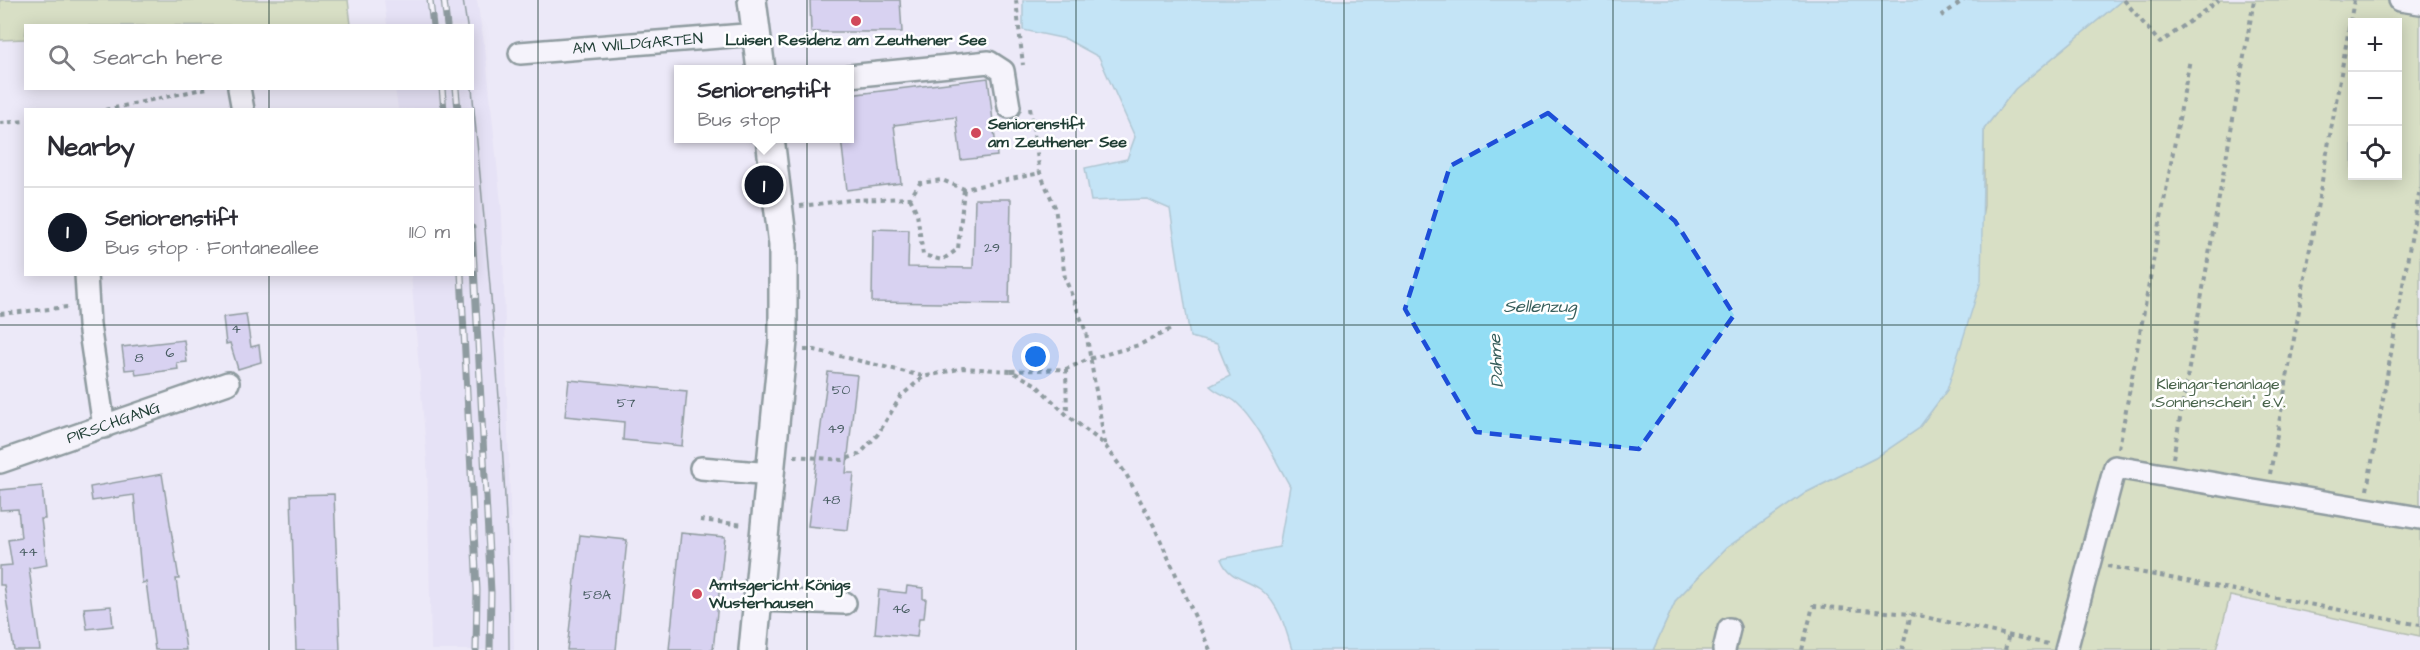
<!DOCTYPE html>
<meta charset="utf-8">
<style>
body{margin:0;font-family:"Architects Daughter",sans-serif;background:#f7f7f7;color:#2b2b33}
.controls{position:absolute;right:18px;top:18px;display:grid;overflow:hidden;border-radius:0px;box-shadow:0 3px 15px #0003}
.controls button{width:54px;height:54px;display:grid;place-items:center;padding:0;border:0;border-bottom:2px solid #e1e1e2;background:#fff;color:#2b2b33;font:30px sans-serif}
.you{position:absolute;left:1036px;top:357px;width:21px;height:21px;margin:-15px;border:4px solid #fff;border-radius:50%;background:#1a73e8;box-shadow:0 0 0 9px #1a73e833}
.badge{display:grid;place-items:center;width:39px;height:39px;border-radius:50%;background:#111827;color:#fff;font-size:20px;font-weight:700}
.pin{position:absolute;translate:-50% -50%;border:3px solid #fff;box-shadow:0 2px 6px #0006}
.popup{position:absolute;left:674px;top:65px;width:180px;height:78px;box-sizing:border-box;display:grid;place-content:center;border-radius:0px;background:#fff;filter:drop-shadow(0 2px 4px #0005);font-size:20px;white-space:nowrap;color:#7c7c81}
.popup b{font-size:22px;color:#2b2b33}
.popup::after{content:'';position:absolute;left:50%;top:100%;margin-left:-12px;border:12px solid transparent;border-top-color:#fff}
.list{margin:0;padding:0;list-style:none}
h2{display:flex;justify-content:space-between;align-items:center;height:78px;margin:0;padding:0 24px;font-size:26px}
h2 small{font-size:20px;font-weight:400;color:#7c7c81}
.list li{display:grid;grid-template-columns:39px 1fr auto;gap:18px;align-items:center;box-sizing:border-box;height:90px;padding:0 24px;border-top:2px solid #e1e1e2}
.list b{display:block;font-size:22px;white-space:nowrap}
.list p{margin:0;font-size:20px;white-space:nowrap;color:#7c7c81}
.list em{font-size:20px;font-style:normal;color:#7c7c81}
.icon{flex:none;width:33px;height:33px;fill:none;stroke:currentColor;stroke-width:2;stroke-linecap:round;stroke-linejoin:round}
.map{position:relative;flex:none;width:2420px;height:650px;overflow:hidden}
.search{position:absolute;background:#fff;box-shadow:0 3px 15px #0003;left:24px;top:24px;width:450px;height:66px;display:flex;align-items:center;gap:15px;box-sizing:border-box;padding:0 21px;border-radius:0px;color:#7c7c81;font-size:22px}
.panel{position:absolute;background:#fff;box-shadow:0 3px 15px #0003;left:24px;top:108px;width:450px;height:168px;border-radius:0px}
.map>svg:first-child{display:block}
.built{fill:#dedaf3}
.green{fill:#bfd287;stroke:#6f885e;stroke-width:1.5;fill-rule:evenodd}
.water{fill:#93ddf4;stroke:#659da7;stroke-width:1.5}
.building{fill:#bfb7e8;stroke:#1f3d34;stroke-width:1.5}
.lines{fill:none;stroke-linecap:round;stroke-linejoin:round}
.minor-casing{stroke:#1f3d34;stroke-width:26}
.major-casing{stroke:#1f3d34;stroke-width:32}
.path{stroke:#1f3d34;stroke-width:4;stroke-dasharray:4.5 4.5;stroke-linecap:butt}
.minor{stroke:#fff;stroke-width:21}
.major{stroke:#fff;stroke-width:27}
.tram{stroke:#1f3d34;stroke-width:1.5}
.rail-casing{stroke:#1f3d34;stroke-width:7}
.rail{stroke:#fff;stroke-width:4.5;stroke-dasharray:14;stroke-linecap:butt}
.marked{fill:none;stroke:#1d4ed8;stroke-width:4.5;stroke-dasharray:12 8;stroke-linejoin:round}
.grid{fill:none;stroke:#1f3d34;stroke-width:1.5;stroke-opacity:0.55}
.poi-dot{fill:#d1495b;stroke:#fff;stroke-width:2}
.labels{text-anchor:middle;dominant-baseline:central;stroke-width:5;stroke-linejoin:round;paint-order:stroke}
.number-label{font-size:14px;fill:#475c61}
.poi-label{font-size:16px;font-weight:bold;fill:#1f3d34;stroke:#fff;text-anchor:start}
.street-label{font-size:16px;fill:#1f3d34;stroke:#fff}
.park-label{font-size:16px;fill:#476249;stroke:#fff}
.water-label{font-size:18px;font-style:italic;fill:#365d5a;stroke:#fff}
</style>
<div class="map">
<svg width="2420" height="650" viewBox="0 0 2420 650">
<rect width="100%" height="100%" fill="#ece9f8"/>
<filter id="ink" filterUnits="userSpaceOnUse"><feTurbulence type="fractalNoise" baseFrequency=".0167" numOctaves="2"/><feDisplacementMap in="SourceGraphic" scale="12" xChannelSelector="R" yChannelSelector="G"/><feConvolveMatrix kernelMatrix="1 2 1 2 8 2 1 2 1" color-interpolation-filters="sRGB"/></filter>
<g filter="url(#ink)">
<!-- built -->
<polygon class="built" points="384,0 477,0 486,55 502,213 514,650 431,650 427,461 411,275 472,274 472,110 398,109 395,89 472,88 472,26 387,25"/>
<!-- green -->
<g class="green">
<polygon points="0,0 348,0 351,25 26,26 25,39 0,40"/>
<path d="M2122 0H2420V636L2230 596 2216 650H1653L1676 600 1726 548 1807 492 1875 458 1918 429 1947 390 1984 206V129L2015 89ZM2352 22H2398V176H2352Z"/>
</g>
<!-- water -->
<path class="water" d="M1023 0H2122L2015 89 1984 129 1981 281 1947 390 1918 429 1875 458 1807 492 1726 548 1676 600 1653 650H1292C1286 629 1279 603 1260 589 1244 578 1229 579 1221 559L1279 547 1290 486C1276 462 1258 422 1237 403 1230 396 1219 395 1210 386L1230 376 1217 344 1190 337 1170 209 1147 199 1091 201 1085 168 1127 159 1135 137 1099 57 1066 39 1023 30Z"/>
<!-- building -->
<g class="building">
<polygon points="810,0 900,0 902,32 811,32"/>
<polygon points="988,78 997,156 961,160 956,117 894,125 901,183 847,190 841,138 849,138 849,95"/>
<polygon points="975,199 1011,199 1009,304 872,302 873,229 909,230 908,267 973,268"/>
<polygon points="246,314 251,347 259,345 261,362 238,369 230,343 226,344 223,317"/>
<polygon points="184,340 187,362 177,363 178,369 136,375 135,369 125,370 122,347"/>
<polygon points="828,372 857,375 846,473 854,473 848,530 808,526"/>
<polygon points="569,380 687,391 682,446 623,440 624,422 565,416"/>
<polygon points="162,474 179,579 176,579 186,650 155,650 146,582 142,583 134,495 92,501 90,487"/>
<polygon points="42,486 45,519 41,519 47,565 29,568 40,650 14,650 4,585 0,585 0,566 12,565 8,540 21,538 18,509 0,510 0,490"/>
<polygon points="334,494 340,650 296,650 291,495"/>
<polygon points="681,533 725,537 713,650 669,650"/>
<polygon points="580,535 627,540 616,650 567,650"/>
<polygon points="907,586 923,588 923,599 926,599 924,618 919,618 917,637 875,633 879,590 906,593"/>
<polygon points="111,606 113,626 87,629 84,608"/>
</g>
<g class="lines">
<!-- minor casing -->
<g class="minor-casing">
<g id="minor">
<polyline points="2400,0 2420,3"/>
<path id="s1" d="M520 53 757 34"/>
<polyline points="849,76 989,62 1003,71 1009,107"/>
<polyline points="239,88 243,110"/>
<polyline points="86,274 89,325 104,427"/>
<path id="s2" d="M0 462 228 383"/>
<polyline points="701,468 771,474"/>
<polyline points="758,600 845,603"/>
<polyline points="1724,650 1729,629"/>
<polyline points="2066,650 2115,467 2420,518"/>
</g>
</g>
<!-- major casing -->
<g class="major-casing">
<g id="major">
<polyline points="752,0 761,70"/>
<polyline points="753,650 783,341 783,245 770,138"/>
</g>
</g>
<!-- path -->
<g class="path">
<polyline points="1016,0 1023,65"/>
<polyline points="2124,0 2160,43 2219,0"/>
<polyline points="1941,16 1964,0"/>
<polyline points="1030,108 1040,173 1055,207 1065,278 1086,332 1105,444"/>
<polyline points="105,110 207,88"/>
<polyline points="0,123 26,121"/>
<polyline points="910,198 917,213 923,255 942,260 958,249 964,189"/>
<polyline points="800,206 851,200 910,198 920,183 942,180 964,189 1040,173"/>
<polyline points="0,314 68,307"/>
<polyline points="804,350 815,350 922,376"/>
<polyline points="1066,369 1067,414"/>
<polyline points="1011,371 1066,369 1089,359 1139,345 1173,328"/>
<polyline points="2119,448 2190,59"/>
<polyline points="794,456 843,460 860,454 878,434 901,396 923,377 963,368 1011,371 1035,384 1067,415 1104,444 1126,474 1154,526 1210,650"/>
<polyline points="2173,458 2254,0"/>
<polyline points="2270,474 2354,0"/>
<polyline points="2367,490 2420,188"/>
<polyline points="700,520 744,525"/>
<polyline points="2107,566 2420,625"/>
<polyline points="1802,650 1813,606 1911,614 2048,644"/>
<polyline points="1902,650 1911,614"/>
<polyline points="2005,650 2009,634"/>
</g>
<!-- minor -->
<use href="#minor" class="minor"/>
<!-- major -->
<use href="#major" class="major"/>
<!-- tram -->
<g class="tram">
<polyline points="463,0 467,26"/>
<path d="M472 88C489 275 509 463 509 650"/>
</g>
<!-- rail casing -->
<g class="rail-casing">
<g id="rail">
<polyline points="430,0 433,26"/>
<polyline points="444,0 447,26"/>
<polyline points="442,88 444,110"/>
<polyline points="456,88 458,110"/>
<polyline points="472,228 491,592 490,650"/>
<polyline points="461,274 477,590 476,650"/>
</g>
</g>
<!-- rail -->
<use href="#rail" class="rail"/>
</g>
</g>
<!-- marked area -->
<path d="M0 0H2420V650H0ZM1548 113 1675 221 1734 315 1639 449 1476 432 1405 309 1450 166Z" fill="#ece9f8" fill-opacity=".55" fill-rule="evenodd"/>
<path class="marked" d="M1548 113 1675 221 1734 315 1639 449 1476 432 1405 309 1450 166Z"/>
<!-- grid -->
<path class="grid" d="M269 0V26M538 0V650M807 0V650M1076 0V650M1344 0V650M1613 0V650M1882 0V650M2151 0V650M269 88V110M269 274V650M0 325H2420"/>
<!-- markers -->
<g class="poi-dot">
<circle cx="856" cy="21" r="6"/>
<circle cx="976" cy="133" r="6"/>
<circle cx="697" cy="594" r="6"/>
</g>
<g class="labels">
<!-- number labels -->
<g class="number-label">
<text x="992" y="248">29</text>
<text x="236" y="329">4</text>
<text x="170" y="353">6</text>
<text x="139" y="358">8</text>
<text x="841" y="390">50</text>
<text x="626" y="403">57</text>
<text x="836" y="429">49</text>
<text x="831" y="500">48</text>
<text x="28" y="552">44</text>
<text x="597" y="595">58A</text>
<text x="901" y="609">46</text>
</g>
<!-- poi labels -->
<g class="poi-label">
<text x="856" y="40" text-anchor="middle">Luisen Residenz am Zeuthener See</text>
<text x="988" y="124">Seniorenstift<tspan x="988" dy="18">am Zeuthener See</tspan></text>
<text x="709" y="585">Amtsgericht Königs<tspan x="709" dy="18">Wusterhausen</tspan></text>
</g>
<!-- street labels -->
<g class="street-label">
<text stroke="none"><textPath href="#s1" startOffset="118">AM WILDGARTEN</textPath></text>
<text stroke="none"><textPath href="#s2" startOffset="120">PIRSCHGANG</textPath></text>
</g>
<!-- park labels -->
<g class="park-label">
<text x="2218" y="384">Kleingartenanlage<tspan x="2218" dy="18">„Sonnenschein“ e.V.</tspan></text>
</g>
<!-- water labels -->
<g class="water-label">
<text x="1540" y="306">Sellenzug</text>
<text transform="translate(1496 361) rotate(-93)">Dahme</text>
</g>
</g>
</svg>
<div class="controls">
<button>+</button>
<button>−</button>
<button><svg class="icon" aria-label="locate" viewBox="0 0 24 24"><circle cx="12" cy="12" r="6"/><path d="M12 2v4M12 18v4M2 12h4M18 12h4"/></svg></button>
</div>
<div class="you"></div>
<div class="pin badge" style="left:764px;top:185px">1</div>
<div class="popup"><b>Seniorenstift</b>Bus stop</div>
<div class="search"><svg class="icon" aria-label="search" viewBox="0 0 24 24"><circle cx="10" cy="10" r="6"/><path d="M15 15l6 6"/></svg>Search here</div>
<section class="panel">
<h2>Nearby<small></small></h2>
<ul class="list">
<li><span class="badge">1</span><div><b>Seniorenstift</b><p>Bus stop · Fontaneallee</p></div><em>110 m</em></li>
</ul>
</section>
</div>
